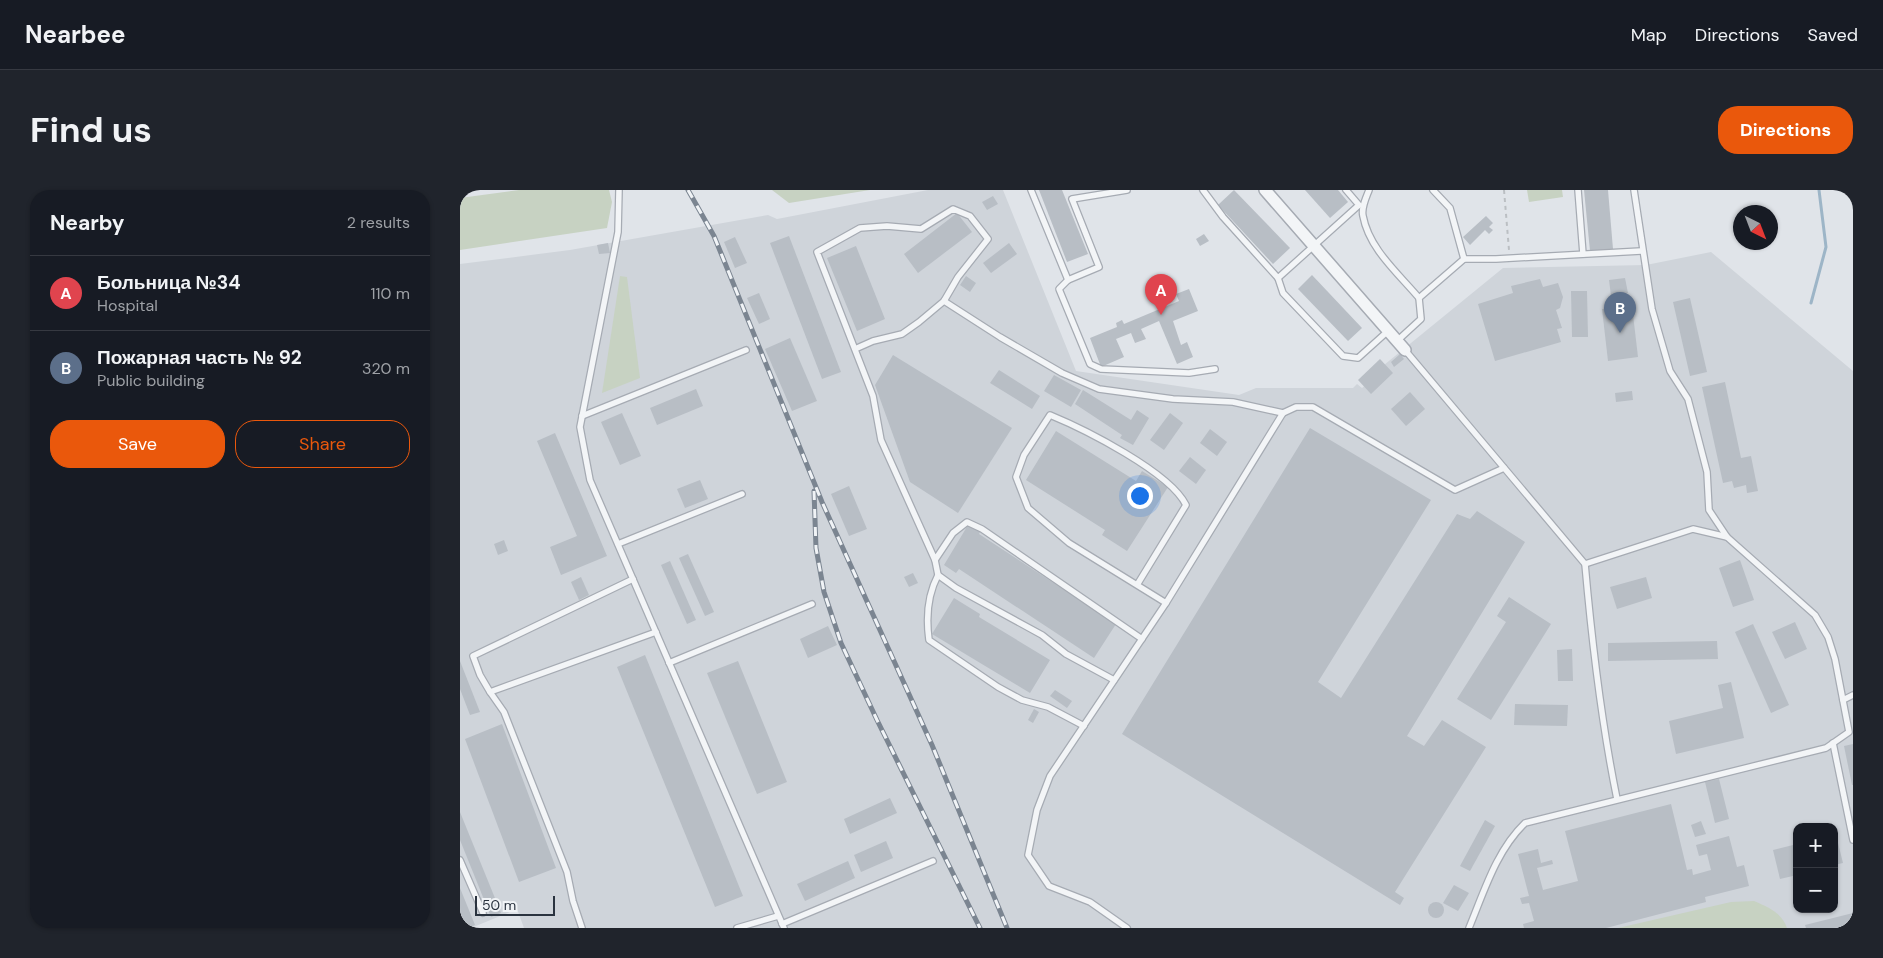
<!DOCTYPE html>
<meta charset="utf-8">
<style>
body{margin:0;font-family:"DM Sans",sans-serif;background:#20242c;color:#f1f3f6}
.controls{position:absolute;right:15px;bottom:15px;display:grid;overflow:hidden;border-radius:10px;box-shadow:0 1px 4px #0004}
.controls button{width:45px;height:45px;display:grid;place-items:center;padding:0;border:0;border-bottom:1px solid #363941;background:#171b24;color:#f1f3f6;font:25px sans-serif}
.compass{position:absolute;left:1273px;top:15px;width:45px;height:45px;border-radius:50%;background:#171b24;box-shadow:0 1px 4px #0004;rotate:138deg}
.scale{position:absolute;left:15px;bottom:12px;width:80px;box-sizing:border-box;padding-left:5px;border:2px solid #2a333f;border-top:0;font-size:14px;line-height:18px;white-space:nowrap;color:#2a333f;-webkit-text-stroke:4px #f0f3f6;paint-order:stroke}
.you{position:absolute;left:679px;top:305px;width:18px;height:18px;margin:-12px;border:4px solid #fff;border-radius:50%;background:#1a73e8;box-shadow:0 0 0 8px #1a73e833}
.badge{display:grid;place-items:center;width:32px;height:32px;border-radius:50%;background:#ea580c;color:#fff;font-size:16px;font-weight:700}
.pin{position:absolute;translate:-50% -41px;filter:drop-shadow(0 1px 2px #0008)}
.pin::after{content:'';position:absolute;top:26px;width:18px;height:15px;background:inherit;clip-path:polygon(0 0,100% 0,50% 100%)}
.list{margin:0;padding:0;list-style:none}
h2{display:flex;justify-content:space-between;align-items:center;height:65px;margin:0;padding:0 20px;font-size:21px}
h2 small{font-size:16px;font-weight:400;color:#9ea1a6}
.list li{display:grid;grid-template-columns:32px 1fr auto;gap:15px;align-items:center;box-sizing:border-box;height:75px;padding:0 20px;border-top:1px solid #363941}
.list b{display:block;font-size:19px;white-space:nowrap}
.list p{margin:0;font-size:16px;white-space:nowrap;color:#9ea1a6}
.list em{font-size:16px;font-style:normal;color:#9ea1a6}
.actions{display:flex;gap:10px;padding:15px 20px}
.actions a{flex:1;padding:11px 0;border:1px solid #ea580c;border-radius:20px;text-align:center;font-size:18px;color:#ea580c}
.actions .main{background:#ea580c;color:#fff}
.map{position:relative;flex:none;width:1393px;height:738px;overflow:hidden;border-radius:20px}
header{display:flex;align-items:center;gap:30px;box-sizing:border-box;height:70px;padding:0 25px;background:#171b24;border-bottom:1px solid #363941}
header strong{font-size:24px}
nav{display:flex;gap:28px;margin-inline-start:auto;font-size:18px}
.intro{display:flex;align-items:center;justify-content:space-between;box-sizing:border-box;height:120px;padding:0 30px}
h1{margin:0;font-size:35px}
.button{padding:12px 22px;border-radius:20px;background:#ea580c;color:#fff;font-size:18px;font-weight:700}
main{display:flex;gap:30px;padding:0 30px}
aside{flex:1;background:#171b24;border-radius:20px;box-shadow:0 1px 4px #0004}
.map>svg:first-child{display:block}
.built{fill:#cfd4da;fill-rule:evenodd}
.green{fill:#c7d2c2}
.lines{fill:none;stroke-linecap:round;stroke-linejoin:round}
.stream{stroke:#9db5c7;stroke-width:3}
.building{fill:#b8bec5}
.service-casing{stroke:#a6abb3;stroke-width:8}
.minor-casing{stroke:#a6abb3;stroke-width:14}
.path{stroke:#bbbfc3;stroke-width:2;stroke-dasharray:4 4;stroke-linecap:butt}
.service{stroke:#f3f5f7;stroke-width:5.5}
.minor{stroke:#f3f5f7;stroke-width:11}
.rail-casing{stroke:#7b8591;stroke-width:5}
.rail{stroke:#f0f3f6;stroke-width:3;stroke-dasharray:9;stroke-linecap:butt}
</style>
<header>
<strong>Nearbee</strong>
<nav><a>Map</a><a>Directions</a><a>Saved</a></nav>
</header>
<div class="intro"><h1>Find us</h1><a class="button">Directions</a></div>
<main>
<aside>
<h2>Nearby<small>2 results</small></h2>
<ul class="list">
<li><span class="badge" style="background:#e0444e">A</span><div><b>Больница №34</b><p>Hospital</p></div><em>110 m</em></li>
<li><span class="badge" style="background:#5c6f8a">B</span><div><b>Пожарная часть № 92</b><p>Public building</p></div><em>320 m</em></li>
</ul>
<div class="actions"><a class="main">Save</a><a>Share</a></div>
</aside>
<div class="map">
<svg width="1393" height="738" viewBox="0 0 1393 738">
<rect width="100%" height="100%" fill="#e0e4e9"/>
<!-- built -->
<path class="built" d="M468 0H543L616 181 779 205 796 198H893L897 194 902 198 925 178 924 175 1043 78 1186 75 1251 62 1393 181V738H64L57 719 11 738H0V74L110 60 308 25 317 29ZM1337 637H1374V719H1337Z"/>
<!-- green -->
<g class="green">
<polygon points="59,0 149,0 152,12 147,38 0,60 0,8"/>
<polygon points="312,0 410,0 329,13"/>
<polygon points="1067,0 1102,0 1103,7 1069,12"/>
<polygon points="160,86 167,87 180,188 142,203"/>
<path d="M1294 711C1308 717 1322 723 1327 738H1158L1271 712Z"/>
</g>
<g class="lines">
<!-- stream -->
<polyline class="stream" points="1351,113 1366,57 1359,0"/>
</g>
<!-- building -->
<g class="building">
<polygon points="579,0 602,0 628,64 607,72"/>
<polygon points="774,0 830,58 813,74 758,15"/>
<polygon points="845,0 878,0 888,12 870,28"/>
<polygon points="1124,0 1148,0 1153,59 1130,61"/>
<polygon points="533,6 538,14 527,20 522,12"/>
<polygon points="497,23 512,42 458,83 444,64"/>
<polygon points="1026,26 1033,33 1029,37 1033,40 1029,44 1025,40 1010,55 1003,47"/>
<polygon points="744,44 749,51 740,56 736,49"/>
<polygon points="329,46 381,182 362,189 310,53"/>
<polygon points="275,47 287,73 275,78 264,52"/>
<polygon points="148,53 150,63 139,64 137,55"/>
<polygon points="549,53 557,64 531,83 523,73"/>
<polygon points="396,56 425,129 397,141 367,68"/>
<polygon points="852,85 902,138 888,151 838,99"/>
<polygon points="506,86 516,93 510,102 500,95"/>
<polygon points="1165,88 1168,103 1151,106 1149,90"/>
<polygon points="1080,89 1083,97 1098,93 1103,107 1100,118 1096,120 1102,138 1097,139 1101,152 1035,171 1018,114 1053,103 1051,96"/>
<polygon points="729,99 738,121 713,131 721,155 727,152 733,167 717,174 699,131 681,139 686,149 675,153 671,143 656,149 664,167 641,177 630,148 657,137 656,133 662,130 664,134 719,111 716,104"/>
<polygon points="1111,101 1127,101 1128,147 1112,147"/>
<polygon points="299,103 310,129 299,134 287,108"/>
<polygon points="1230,108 1247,182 1230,186 1213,112"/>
<polygon points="1172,116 1178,167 1148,171 1142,119"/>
<polygon points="330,148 357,211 332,221 305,159"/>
<polygon points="940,164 944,169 934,177 931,172"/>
<polygon points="433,165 552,238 498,323 450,292 415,195"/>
<polygon points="920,169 933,183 911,204 898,190"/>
<polygon points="539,180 580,206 572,219 530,193"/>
<polygon points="594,185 621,200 611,217 584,201"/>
<polygon points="1265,192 1281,268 1291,266 1298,301 1287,303 1286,295 1274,298 1272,291 1263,293 1242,197"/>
<polygon points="236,199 243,216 197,235 190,218"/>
<polygon points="623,200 671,230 677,220 689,228 673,255 660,248 662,245 615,214"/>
<polygon points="1172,201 1173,210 1156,212 1155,203"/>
<polygon points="950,202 965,219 946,236 931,219"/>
<polygon points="162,223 181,266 160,275 141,232"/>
<polygon points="710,223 723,233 704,260 690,250"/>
<polygon points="850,238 971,310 858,492 881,508 997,324 1010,329 1017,321 1065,352 947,546 964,556 982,530 1026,557 935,702 944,708 940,715 662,544"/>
<polygon points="750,239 767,252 757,266 740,253"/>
<polygon points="596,241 676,291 682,281 708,297 667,361 642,345 645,340 566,290"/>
<polygon points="95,243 147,366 101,385 90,357 117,346 77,251"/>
<polygon points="730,267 746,280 736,294 719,281"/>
<polygon points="240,290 248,309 225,318 217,299"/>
<polygon points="389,296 407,339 389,346 371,304"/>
<polygon points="508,335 521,340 519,344 656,434 634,468 499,379 496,383 484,375"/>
<polygon points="44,350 48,361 38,365 34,354"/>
<polygon points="228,364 254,422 245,426 219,368"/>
<polygon points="1280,370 1294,410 1273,417 1259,378"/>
<polygon points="210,371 236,430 227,434 201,375"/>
<polygon points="453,383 458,393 449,397 444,387"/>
<polygon points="121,387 129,405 119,410 111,392"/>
<polygon points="1186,387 1192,408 1157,419 1150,397"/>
<polygon points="1049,407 1091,434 1031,530 997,509 1046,432 1037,426"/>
<polygon points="494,408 520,424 519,427 590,470 570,503 472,444"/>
<polygon points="1335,432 1347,459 1325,469 1312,442"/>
<polygon points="1293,434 1329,515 1311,523 1275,442"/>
<polygon points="368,436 377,455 348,468 340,449"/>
<polygon points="1257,451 1258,469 1148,471 1148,453"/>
<polygon points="1112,459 1113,491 1098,491 1097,460"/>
<polygon points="185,465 283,706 255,717 157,477"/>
<polygon points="0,471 20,522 10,525 0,499"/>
<polygon points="278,471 327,592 297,604 247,483"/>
<polygon points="1271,492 1284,548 1216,564 1209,531 1263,518 1258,495"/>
<polygon points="595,500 612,511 607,518 590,506"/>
<polygon points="1055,514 1108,515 1107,536 1054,535"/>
<polygon points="574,519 579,522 573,533 568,530"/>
<polygon points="42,534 96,678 59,692 5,549"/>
<polygon points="1393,554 1393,595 1392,595 1384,556"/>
<polygon points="1259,589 1269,629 1255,633 1245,592"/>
<polygon points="430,608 437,623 390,644 384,629"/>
<polygon points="1211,614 1227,680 1232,679 1233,685 1251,680 1247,664 1239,666 1236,655 1269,646 1277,677 1284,675 1289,696 1245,707 1246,712 1146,738 1064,738 1063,734 1074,731 1069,713 1062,714 1060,708 1069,706 1058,664 1078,659 1081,673 1092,670 1093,674 1077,678 1083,700 1118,691 1105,641"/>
<polygon points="0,622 41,723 31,727 0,650"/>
<polygon points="1025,630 1035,636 1010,681 1000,676"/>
<polygon points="1241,631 1246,644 1235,647 1231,635"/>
<polygon points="1374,645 1376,645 1383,673 1374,675"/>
<polygon points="426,651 433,668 401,682 394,665"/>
<polygon points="1337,654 1337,685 1320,689 1313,660"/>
<polygon points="388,671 395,688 345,711 337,694"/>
<polygon points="994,695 1009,703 998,721 983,713"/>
<polygon points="0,698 15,735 9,738 0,738"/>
<circle cx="976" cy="720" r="8"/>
<polygon points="1393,723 1393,738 1346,738 1345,735"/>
</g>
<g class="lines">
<!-- service casing -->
<g class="service-casing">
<g id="service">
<polyline points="159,0 158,42 120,237 130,290 324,738"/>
<polyline points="571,0 608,90 639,77 612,9 667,0"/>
<polyline points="743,0 763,27 818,88 899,15 886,0"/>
<path d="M909 0C906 8 901 18 903 26 909 59 939 84 959 108"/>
<polyline points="973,0 990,18 1004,69"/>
<polyline points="1118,0 1123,64"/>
<polyline points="1174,0 1192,119 1210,181 1228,209 1247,282 1249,320 1267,347"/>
<polyline points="818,88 823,103 883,166 898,168 928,141"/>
<polyline points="608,90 599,99 630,174 641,179 729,183 755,179"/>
<polyline points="484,111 540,147 602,183 639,199 713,209 773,212 823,223"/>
<polyline points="937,151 961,129 959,108 1004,69 1036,69 1181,61"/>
<polyline points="395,159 413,151 442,144 459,132 484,111 498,87 528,49 510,26 493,19 461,39 427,36 400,38 357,62 413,206 421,250 475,370 493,343 507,332 522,339 682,449"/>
<path d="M945 160 1125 374 1233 339 1267 347 1355 425 1368 447 1375 469 1389 542 1366 558 1065 633C1036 661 1024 702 1009 738"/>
<polyline points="122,226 286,160"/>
<polyline points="158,354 282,304"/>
<polyline points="475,370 478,385 496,398 582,445 606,464 654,490"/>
<path d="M1125 374C1132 453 1141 531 1157 609"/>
<path d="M478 385C467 406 466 428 469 450L538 497 562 510 588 517 624 536"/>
<path d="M677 395 726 315C710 282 624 239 590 225L564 265 556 287 568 318 609 353 706 413"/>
<polyline points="209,473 352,414"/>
<polyline points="30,502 20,485 13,466 173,389"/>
<polyline points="1383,510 1393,505"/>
<polyline points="1373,553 1393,650"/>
<polyline points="0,670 23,723"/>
<polyline points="322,734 473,671"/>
<polyline points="122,738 113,711 107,682 44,522 30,502 196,442"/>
<polyline points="277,738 318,726"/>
<polyline points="667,738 630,712 589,696 568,665 577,620 590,586 706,413 823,223 836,217 853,217 995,300 1044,278"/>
</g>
</g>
<!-- minor casing -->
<g class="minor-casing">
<polyline id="minor" points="805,0 945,160"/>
</g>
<!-- path -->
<polyline class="path" points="1044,0 1049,60"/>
<!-- service -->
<use href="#service" class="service"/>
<!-- minor -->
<use href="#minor" class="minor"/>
<!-- rail casing -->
<g class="rail-casing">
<g id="rail">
<polyline points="228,0 254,46 362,312 472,555 547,738"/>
<polyline points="354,301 356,358 364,402 381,453 417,530 520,738"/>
</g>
</g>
<!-- rail -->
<use href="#rail" class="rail"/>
</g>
</svg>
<div class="controls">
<button>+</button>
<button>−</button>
</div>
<svg class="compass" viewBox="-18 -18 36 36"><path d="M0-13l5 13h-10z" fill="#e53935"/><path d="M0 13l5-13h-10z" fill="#9ea1a6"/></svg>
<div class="scale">50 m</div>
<div class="you"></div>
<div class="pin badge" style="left:701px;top:125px;background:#e0444e">A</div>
<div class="pin badge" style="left:1160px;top:143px;background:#5c6f8a">B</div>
</div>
</main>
